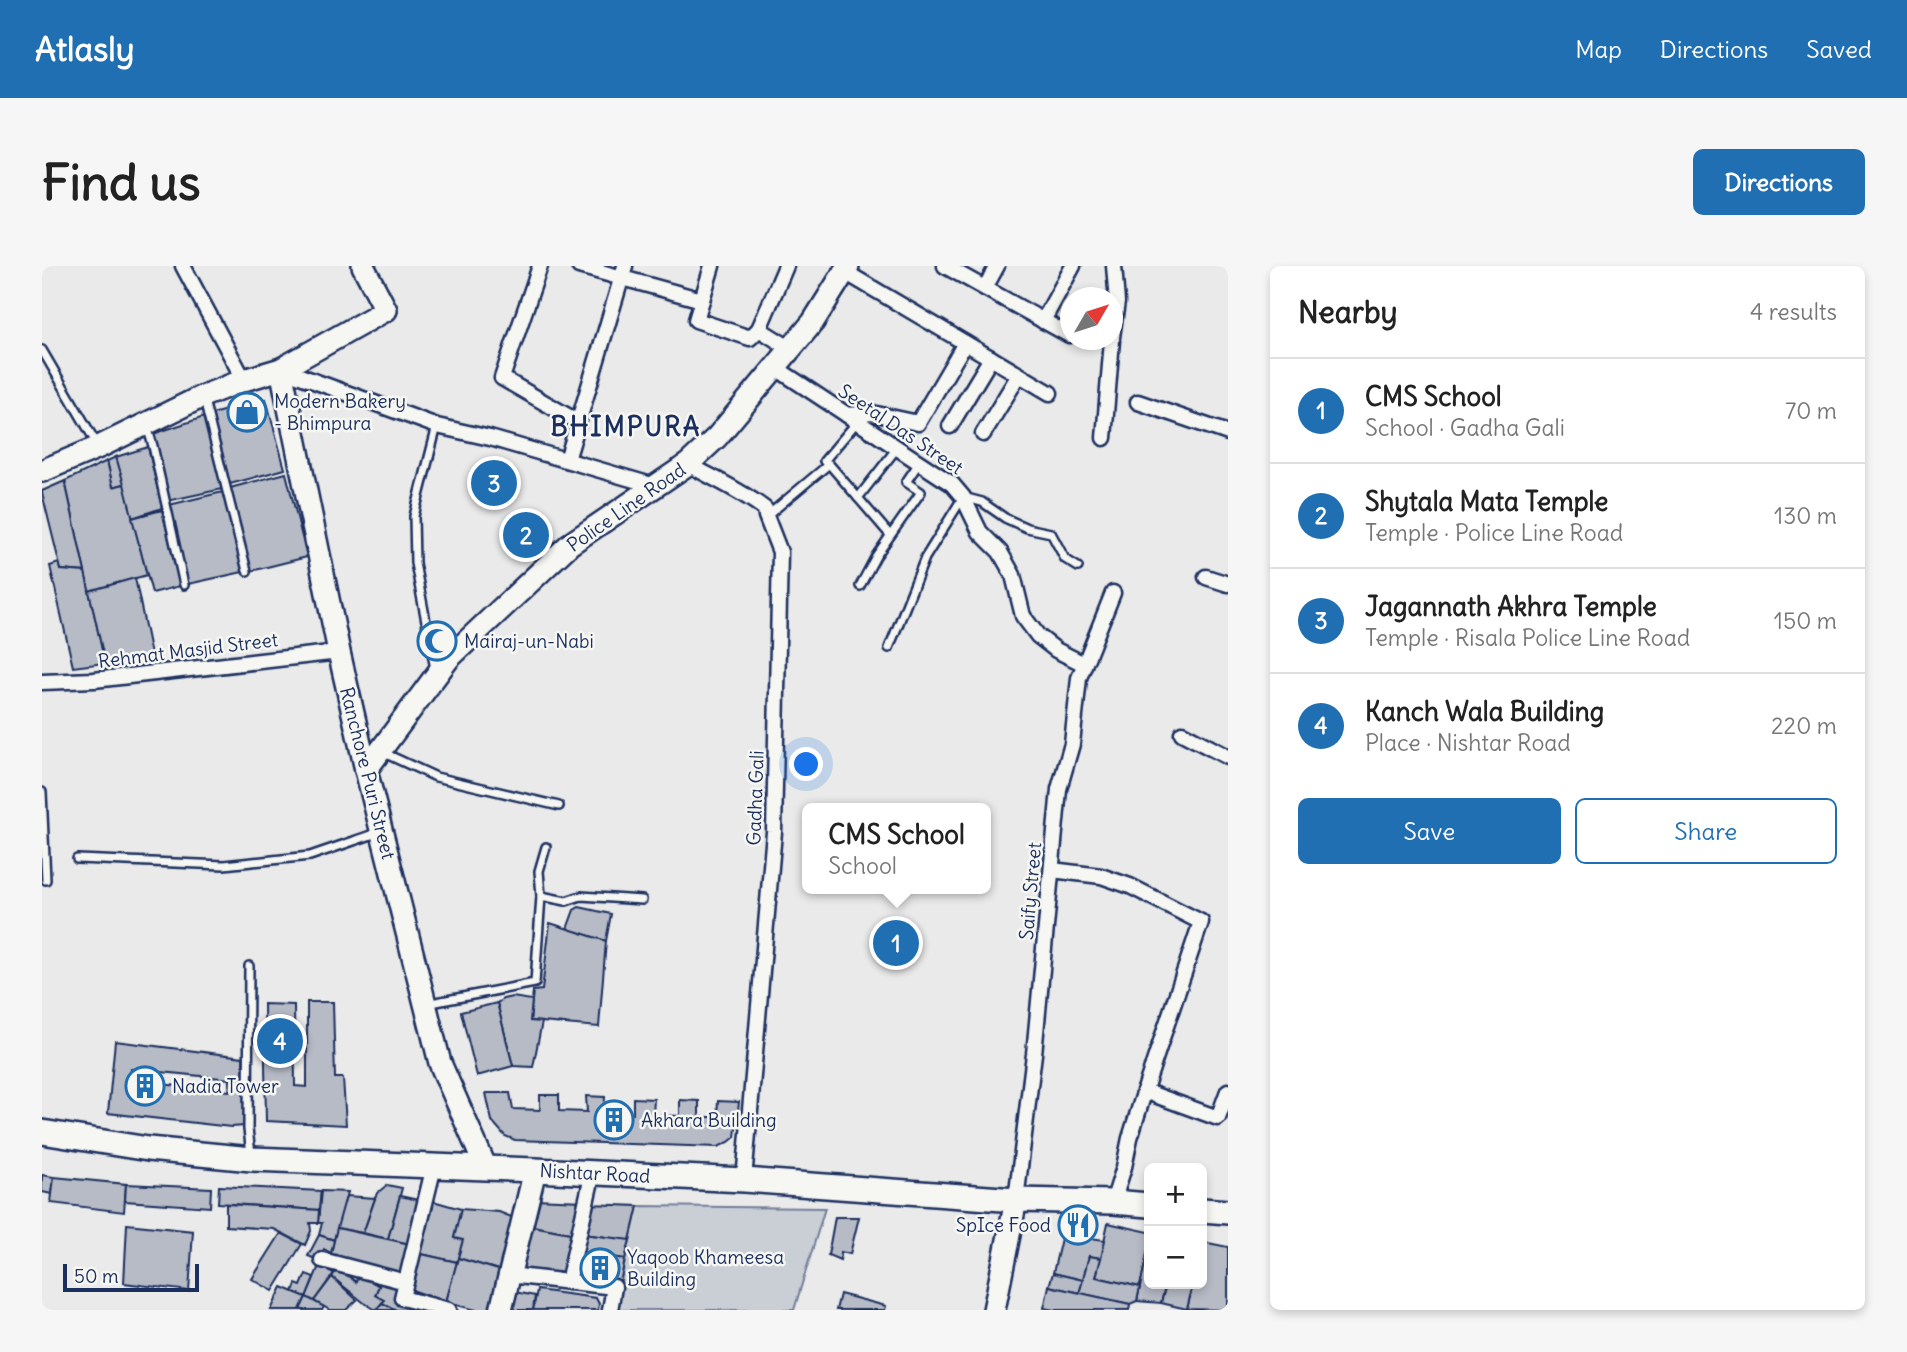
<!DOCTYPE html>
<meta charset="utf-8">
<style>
body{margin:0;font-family:Delius,sans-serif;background:#f6f6f6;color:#222}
.controls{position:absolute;right:21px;bottom:21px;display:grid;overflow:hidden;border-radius:10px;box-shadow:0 4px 10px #0003}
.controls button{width:63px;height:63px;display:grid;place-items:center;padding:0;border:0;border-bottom:2px solid #e0e0e0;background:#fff;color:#222;font:35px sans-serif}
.compass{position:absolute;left:1018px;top:21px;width:63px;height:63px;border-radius:50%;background:#fff;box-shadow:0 4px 10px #0003;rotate:51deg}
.scale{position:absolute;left:21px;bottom:18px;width:136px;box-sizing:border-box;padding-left:7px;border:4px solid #1b2f5e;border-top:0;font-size:19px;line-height:24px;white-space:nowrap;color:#1b2f5e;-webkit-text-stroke:5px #f6f6f2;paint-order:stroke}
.you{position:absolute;left:765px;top:499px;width:24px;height:24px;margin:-18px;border:5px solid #fff;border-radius:50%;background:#1a73e8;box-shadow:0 0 0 10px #1a73e833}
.badge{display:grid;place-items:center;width:46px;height:46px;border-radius:50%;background:#1f6fb2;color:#fff;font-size:23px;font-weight:700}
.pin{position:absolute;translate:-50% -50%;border:4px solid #fff;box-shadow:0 2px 7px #0006}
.popup{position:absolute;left:760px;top:537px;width:189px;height:91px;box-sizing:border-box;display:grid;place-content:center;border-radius:10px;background:#fff;filter:drop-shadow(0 2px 5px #0005);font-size:23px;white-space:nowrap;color:#767676}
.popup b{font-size:26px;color:#222}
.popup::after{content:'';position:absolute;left:50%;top:100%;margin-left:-14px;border:14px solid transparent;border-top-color:#fff}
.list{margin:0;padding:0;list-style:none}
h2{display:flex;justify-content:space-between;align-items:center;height:91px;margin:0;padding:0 28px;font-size:30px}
h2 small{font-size:23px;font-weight:400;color:#767676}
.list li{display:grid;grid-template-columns:46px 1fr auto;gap:21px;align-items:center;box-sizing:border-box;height:105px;padding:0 28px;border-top:2px solid #e0e0e0}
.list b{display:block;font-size:26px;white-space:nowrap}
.list p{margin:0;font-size:23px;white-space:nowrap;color:#767676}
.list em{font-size:23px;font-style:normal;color:#767676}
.actions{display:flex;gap:14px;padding:21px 28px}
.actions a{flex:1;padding:16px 0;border:2px solid #1f6fb2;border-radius:10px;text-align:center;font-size:24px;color:#1f6fb2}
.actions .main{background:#1f6fb2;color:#fff}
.map{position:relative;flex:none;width:1186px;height:1044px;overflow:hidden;border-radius:10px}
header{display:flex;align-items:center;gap:42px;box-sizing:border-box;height:98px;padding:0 35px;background:#1f6fb2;color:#fff}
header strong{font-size:33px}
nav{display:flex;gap:38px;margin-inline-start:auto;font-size:24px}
.intro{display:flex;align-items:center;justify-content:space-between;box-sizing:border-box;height:168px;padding:0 42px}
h1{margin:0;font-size:49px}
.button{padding:18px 32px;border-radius:10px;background:#1f6fb2;color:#fff;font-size:24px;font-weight:700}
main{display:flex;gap:42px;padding:0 42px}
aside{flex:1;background:#fff;border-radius:10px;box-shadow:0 4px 10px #0003}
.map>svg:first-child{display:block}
.green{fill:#caced5;stroke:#727e9a;stroke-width:2}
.building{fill:#b6bbc6;stroke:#1b2f5e;stroke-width:2;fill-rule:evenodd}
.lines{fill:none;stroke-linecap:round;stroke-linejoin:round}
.lane-casing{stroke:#1b2f5e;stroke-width:12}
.street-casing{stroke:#1b2f5e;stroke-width:19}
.secondary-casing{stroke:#1b2f5e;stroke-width:26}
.primary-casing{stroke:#1b2f5e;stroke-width:28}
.lane{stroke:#f6f6f2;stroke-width:7}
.street{stroke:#f6f6f2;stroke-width:14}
.secondary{stroke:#f6f6f2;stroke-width:21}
.primary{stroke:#f6f6f2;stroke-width:23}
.labels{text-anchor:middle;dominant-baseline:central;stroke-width:5;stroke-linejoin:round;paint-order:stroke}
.poi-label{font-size:19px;fill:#1b2f5e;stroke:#f6f6f2;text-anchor:start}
.street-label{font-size:19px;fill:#1b2f5e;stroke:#f6f6f2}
.district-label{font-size:26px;font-weight:bold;letter-spacing:2px;fill:#1b2f5e;stroke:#f6f6f2}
</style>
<header>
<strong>Atlasly</strong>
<nav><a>Map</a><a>Directions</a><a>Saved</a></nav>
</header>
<div class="intro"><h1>Find us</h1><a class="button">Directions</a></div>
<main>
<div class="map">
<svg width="1186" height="1044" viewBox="0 0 1186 1044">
<rect width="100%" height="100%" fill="#e9eae9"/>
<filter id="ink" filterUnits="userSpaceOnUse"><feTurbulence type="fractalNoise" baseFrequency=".0143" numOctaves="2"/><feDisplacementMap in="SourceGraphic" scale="14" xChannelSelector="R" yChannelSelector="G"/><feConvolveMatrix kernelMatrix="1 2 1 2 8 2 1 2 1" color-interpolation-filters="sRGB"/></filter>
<g filter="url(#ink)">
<!-- green -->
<polygon class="green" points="596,940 783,942 752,1044 572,1044"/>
<!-- building -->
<g class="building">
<polygon points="224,133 243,203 188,218 170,148"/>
<polygon points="162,151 180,223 125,235 108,169"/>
<polygon points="106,181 120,242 90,252 74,191"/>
<polygon points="74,191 82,218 71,221 65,195"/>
<polygon points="65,195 71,221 82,218 105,309 47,325 23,215"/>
<polygon points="244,207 265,291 209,305 188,222"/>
<polygon points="23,215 43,306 19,304 0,227 0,225"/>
<polygon points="181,226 201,306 146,318 127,239"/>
<polygon points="120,244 138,320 110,327 90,252"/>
<polygon points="17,297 19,304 43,306 63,397 31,401 8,300"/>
<polygon points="93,312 112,403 65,406 47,325"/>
<polygon points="537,641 569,648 564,675 525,663 532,644"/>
<polygon points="508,657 564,675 557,761 488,755 491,725 500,724"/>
<polygon points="470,731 490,734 488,755 500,756 491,801 471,800 455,737 461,733"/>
<polygon points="265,736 291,736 293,812 301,812 304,859 224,855 222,738 252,739 253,820 265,821"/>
<polygon points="455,737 471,800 435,810 419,746"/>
<path d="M73 775 201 791 203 860 189 861 66 847ZM89 803 188 813 187 825 88 815Z"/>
<polygon points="444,827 468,827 471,843 498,844 498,829 517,829 517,845 545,846 544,830 563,831 562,847 591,848 591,832 612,833 611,849 638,850 638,834 657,835 657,851 675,851 676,835 697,836 693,871 687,876 676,881 473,874 463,870 450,855"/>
<polygon points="0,909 12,911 10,928 0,926"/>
<polygon points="12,911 84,918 82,946 9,937"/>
<polygon points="84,918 169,922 168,941 83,935"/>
<polygon points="345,919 360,922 346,973 321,967 335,927"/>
<polygon points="177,920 279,925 277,944 176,937"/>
<polygon points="279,925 306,926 292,974 277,969 280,957 276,957"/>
<polygon points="304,930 333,932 321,967 295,962"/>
<polygon points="358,930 381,935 368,978 346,973"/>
<polygon points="492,933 541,935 533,968 485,959"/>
<polygon points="391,935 419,943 412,972 421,974 415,996 375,987"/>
<polygon points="184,938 277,944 276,957 268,957 269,965 263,979 232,963 184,960"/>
<polygon points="547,938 596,940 588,974 541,968"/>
<polygon points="419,943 457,946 477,954 463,1006 416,992 421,974 412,972"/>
<polygon points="793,951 817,951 808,988 799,986 798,994 786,989"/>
<polygon points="1066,957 1107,966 1107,979 1098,1021 1054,1011"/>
<polygon points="85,958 151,965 147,1025 82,1017"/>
<polygon points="485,959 533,968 524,1011 475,1003"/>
<polygon points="295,962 368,978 359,1008 288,991"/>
<polygon points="239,967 260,978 231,1025 210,1013"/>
<polygon points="541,968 588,974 583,993 537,986"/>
<polygon points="1020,968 1063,974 1059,992 1047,990 1041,1014 1011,1007"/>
<polygon points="277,969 292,974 289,987 282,983 276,994 266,990"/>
<polygon points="1161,976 1186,981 1186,1044 1145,1043 1151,1018 1160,1018"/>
<polygon points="1107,979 1107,1018 1124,1018 1119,1037 1095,1035"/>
<polygon points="537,986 583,993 578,1017 532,1011"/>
<polygon points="375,987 415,996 404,1036 367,1023"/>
<polygon points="1047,990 1059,992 1054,1011 1098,1021 1095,1035 1088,1038 1037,1027"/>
<polygon points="416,992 463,1006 455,1044 434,1044 404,1036"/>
<polygon points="277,1000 292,1007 272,1035 264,1031"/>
<polygon points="296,1002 314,1016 316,1008 337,1020 333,1029 342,1034 334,1044 321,1036 290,1011"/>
<polygon points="1011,1007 1041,1014 1037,1027 1007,1020"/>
<polygon points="264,1008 272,1011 264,1031 251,1026 254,1018 259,1020"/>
<polygon points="290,1011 315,1034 304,1044 288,1044 272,1035"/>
<polygon points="340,1013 359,1021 375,1039 373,1044 354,1044 340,1037 342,1034 333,1029"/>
<polygon points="1124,1018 1151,1018 1145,1043 1119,1037"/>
<polygon points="1007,1020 1088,1038 1087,1044 1013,1044 1002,1042"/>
<polygon points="240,1021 264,1031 258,1044 229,1044"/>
<polygon points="495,1024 554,1032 557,1038 556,1044 491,1044"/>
<polygon points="473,1026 493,1030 491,1044 469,1044"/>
<polygon points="798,1028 844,1040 843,1044 794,1044"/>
<polygon points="264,1031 282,1041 280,1044 258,1044"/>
<polygon points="340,1037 354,1044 334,1044"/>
</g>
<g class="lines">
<!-- lane casing -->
<g class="lane-casing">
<g id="lane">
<polyline points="0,84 56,180"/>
<polyline points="162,134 205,305"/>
<polyline points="105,160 111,180 142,319"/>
<polyline points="785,199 782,195 815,156"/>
<polyline points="816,232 855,182"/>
<polyline points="725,250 787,198 848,269"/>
<polyline points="818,320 834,290 879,226 864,216 877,197"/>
<polyline points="847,382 883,292 921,231 940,236 963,252 985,262 1009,267 1023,293 1036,301"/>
<polyline points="393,403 373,297 372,250 395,160"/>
<polyline points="342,487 394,511 517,540"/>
<polyline points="0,526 4,614"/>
<polyline points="35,593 182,599 268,590 338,566"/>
<polyline points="499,630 524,635 539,630 600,634"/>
<polyline points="207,700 206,863 209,888"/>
<polyline points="384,738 493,717 499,630 497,605 504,581"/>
</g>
</g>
<!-- street casing -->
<g class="street-casing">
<g id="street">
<polyline points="141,0 202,114"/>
<polyline points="498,0 460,112 536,156"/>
<polyline points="537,0 660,34 670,0"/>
<polyline points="744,0 717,63 749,83"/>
<polyline points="903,0 1027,69"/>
<polyline points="803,6 1008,127"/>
<polyline points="943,22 955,0"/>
<polyline points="660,34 654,54 708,72 717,63"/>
<polyline points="1001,55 1031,0"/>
<polyline points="1070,71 1075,36 1072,0"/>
<polyline points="734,102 910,218 921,231 938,266 958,286 971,309 981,350 996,370 1014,384 1042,398"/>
<polyline points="239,103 395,160 448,172 613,220"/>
<polyline points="1096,136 1186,167"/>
<polyline points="805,149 830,147 876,157 923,77"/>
<polyline points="908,160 949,92"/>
<polyline points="941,168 977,109"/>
<polyline points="1062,172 1070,74"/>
<polyline points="525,194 583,0"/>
<path d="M646 198C672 213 700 225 723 243L724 250 738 286 732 566 702 914"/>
<polyline points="1164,311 1186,318"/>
<polyline points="0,416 52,414 297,386"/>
<polyline points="1140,467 1186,491"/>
<polyline points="1010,604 1059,610 1088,620 1159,656 1106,814 1088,872 1082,901 1071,936"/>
<polyline points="1102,825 1176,852 1186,825"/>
<polyline points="392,900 360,1032 407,1044"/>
<polyline points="974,934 992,788 1017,523 1030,478 1037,412 1071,327"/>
<polyline points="280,994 364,1016"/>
<polyline points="467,1009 572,1021 568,1044"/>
<polyline points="526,1016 551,906"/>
</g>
</g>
<!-- secondary casing -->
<g class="secondary-casing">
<g id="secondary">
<polyline points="239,103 297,386 324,504 398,797 444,902"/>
<polyline points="0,205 57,181 161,130 202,114 239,103 344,44 321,0"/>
<polyline points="324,504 407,392 528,278 646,198 675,171 771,56 806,0"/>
<polyline points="459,1044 493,904"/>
<polyline points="952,1044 974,934"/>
</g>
</g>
<!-- primary casing -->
<g class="primary-casing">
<g id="primary">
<polyline points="0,866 106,883 210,893 493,904 702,914 974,934 1071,936 1107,939"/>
<polyline points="1160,944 1186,946"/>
</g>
</g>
<!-- lane -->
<use href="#lane" class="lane"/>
<!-- street -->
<use href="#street" class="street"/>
<!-- secondary -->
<use href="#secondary" class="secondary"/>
<!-- primary -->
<use href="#primary" class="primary"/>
</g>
</g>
<!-- icons -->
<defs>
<g id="shop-ring" transform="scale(2.0125)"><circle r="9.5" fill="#f6f6f2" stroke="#1f6fb2" stroke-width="1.5"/><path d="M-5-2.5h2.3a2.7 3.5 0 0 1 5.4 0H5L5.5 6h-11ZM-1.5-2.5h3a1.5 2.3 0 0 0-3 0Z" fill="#1f6fb2"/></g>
<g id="mosque-ring" transform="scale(2.0125)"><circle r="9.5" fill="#f6f6f2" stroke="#1f6fb2" stroke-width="1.5"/><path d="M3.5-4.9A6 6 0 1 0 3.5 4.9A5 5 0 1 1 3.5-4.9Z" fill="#1f6fb2"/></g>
<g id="building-ring" transform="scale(2.0125)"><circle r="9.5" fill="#f6f6f2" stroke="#1f6fb2" stroke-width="1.5"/><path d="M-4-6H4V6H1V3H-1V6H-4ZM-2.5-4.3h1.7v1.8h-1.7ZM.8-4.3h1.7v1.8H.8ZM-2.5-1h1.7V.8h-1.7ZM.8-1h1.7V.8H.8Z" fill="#1f6fb2"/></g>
<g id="restaurant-ring" transform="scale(2.0125)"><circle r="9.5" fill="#f6f6f2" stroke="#1f6fb2" stroke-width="1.5"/><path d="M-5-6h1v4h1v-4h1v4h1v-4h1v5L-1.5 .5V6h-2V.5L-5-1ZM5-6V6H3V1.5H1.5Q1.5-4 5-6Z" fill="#1f6fb2"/></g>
</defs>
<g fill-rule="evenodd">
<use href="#shop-ring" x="205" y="146"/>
<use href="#mosque-ring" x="395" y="375"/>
<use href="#building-ring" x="103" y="820"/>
<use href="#building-ring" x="572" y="854"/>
<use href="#restaurant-ring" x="1036" y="959"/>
<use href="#building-ring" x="558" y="1002"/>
</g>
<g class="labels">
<!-- poi labels -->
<g class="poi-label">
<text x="232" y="135">Modern Bakery<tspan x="232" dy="22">- Bhimpura</tspan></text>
<text x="422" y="375">Mairaj-un-Nabi</text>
<text x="130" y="820">Nadia Tower</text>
<text x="599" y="854">Akhara Building</text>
<text x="1009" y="959" text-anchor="end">SpIce Food</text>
<text x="585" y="991">Yaqoob Khameesa<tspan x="585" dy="22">Building</tspan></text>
</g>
<!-- street labels -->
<g class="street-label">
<text transform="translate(859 163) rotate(34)">Seetal Das Street</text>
<text transform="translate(584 241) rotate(-35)">Police Line Road</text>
<text transform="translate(146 384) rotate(-7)">Rehmat Masjid Street</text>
<text transform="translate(326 507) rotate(76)">Ranchore Puri Street</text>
<text transform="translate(713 532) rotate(-88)">Gadha Gali</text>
<text transform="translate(988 625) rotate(-85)">Saify Street</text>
<text transform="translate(553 907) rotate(3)">Nishtar Road</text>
</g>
<!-- district labels -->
<g class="district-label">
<text x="584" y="160">BHIMPURA</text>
</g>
</g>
</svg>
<div class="controls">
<button>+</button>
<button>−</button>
</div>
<svg class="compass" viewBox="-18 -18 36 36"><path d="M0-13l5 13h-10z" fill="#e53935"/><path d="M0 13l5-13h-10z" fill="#767676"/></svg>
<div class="scale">50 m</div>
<div class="you"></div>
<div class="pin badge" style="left:854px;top:677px">1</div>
<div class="popup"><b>CMS School</b>School</div>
<div class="pin badge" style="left:484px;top:269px">2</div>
<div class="pin badge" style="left:452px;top:217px">3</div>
<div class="pin badge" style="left:238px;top:775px">4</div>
</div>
<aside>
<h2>Nearby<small>4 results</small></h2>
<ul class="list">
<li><span class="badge">1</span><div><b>CMS School</b><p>School · Gadha Gali</p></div><em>70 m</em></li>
<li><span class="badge">2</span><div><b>Shytala Mata Temple</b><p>Temple · Police Line Road</p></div><em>130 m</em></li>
<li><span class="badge">3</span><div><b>Jagannath Akhra Temple</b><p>Temple · Risala Police Line Road</p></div><em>150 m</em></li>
<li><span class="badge">4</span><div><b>Kanch Wala Building</b><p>Place · Nishtar Road</p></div><em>220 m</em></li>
</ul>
<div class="actions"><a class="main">Save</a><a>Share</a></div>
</aside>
</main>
